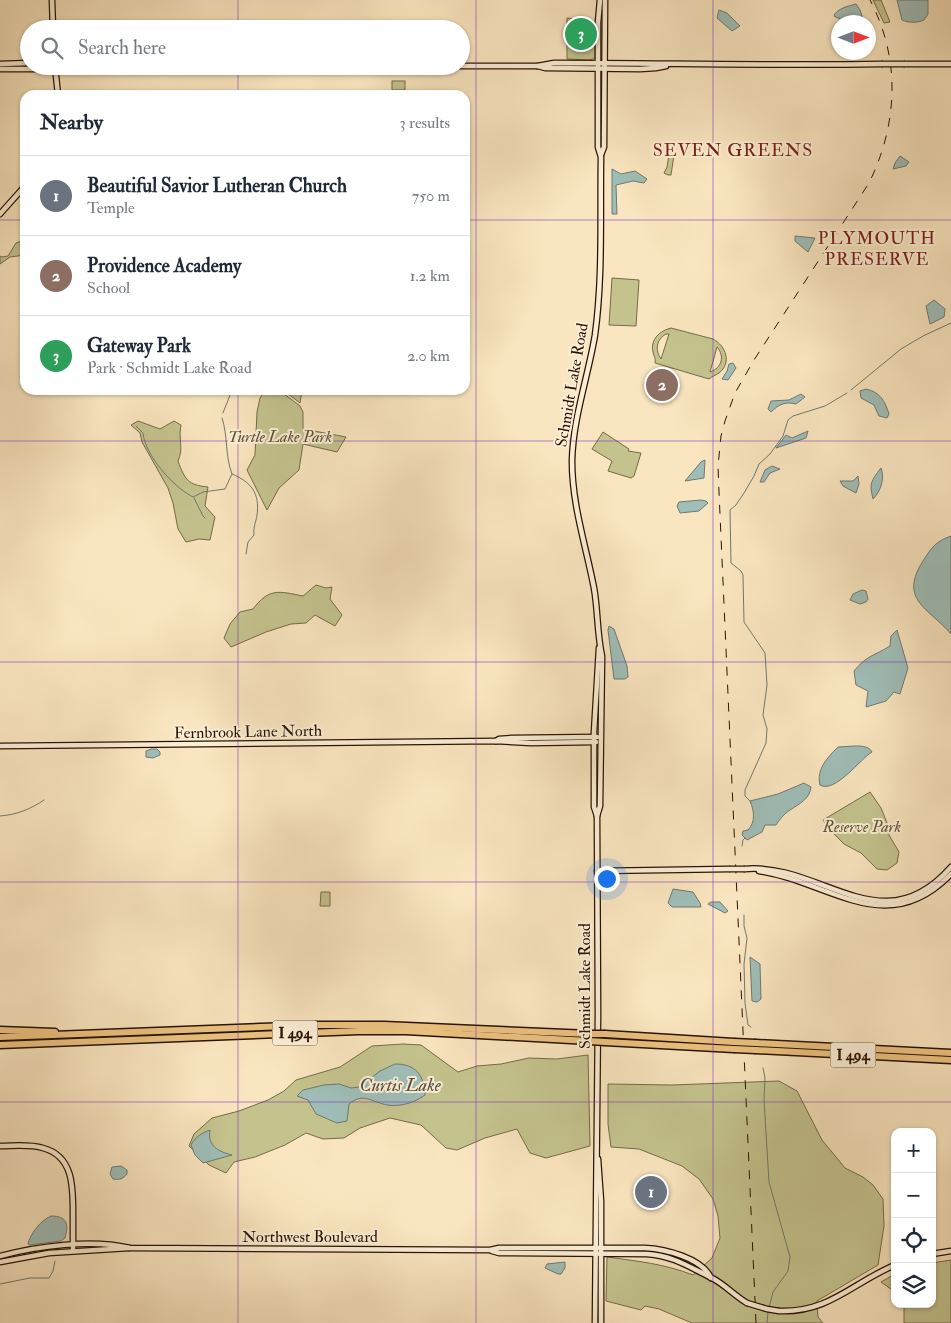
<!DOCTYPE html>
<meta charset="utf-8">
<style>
body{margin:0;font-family:"IM FELL Double Pica",serif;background:#f2f2f3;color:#1f2937}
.controls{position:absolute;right:15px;bottom:15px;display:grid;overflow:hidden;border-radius:10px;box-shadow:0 1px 4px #0004}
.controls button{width:45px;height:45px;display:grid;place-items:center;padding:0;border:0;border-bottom:1px solid #e0e1e3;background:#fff;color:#1f2937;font:25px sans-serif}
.compass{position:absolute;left:831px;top:15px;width:45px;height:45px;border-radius:50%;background:#fff;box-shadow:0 1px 4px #0004;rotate:90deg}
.you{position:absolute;left:606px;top:878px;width:18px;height:18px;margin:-12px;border:4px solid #fff;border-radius:50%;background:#1a73e8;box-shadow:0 0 0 8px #1a73e833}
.badge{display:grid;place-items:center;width:32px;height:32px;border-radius:50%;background:#8f2418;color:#fff;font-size:16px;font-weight:700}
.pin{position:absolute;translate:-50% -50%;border:2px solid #fff;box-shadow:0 1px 5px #0006}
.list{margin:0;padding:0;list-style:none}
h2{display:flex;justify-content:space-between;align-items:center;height:65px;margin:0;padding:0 20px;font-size:21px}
h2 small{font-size:16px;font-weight:400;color:#747a83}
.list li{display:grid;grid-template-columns:32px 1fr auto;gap:15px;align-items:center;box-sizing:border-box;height:80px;padding:0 20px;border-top:1px solid #e0e1e3}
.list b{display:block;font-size:19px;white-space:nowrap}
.list p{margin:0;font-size:16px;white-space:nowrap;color:#747a83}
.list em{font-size:16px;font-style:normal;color:#747a83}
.icon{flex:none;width:28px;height:28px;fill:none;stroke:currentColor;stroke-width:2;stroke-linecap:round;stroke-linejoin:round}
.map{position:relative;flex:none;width:951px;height:1323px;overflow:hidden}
.search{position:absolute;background:#fff;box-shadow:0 1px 4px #0004;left:20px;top:20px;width:450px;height:55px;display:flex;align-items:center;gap:12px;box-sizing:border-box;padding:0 18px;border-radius:28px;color:#747a83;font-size:19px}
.panel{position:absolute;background:#fff;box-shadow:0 1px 4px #0004;left:20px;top:90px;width:450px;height:305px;border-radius:15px}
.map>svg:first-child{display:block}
.green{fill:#c4c38e;stroke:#766a48;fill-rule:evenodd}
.water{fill:#9fbeb8;stroke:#6f796f}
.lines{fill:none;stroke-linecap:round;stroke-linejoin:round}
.stream{stroke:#6f796f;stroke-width:1}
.secondary-casing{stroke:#281202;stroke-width:7}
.highway-casing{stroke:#281202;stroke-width:9}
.secondary{stroke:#fbeed5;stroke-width:4.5}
.highway{stroke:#ecc280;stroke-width:6}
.rail{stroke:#281202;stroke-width:1;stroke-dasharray:9 9;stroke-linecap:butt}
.secondary-bridge-casing{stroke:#281202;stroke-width:7;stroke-linecap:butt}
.highway-bridge-casing{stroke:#281202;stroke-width:9;stroke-linecap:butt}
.secondary-bridge{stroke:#fbeed5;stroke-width:4.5}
.highway-bridge{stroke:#ecc280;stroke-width:6}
.grid{fill:none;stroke:#7b2cbf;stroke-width:1;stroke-opacity:0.55}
.labels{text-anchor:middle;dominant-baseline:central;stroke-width:4;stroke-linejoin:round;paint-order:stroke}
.shield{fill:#fbeed5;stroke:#675441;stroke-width:1}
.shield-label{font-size:15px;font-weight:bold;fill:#281202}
.street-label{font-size:16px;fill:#281202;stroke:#fbeed5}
.park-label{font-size:16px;font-style:italic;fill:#5f5033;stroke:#fbeed5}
.neighbourhood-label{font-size:18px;letter-spacing:1px;fill:#7a1f14;stroke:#fbeed5}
.water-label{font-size:18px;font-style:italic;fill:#524e42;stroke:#fbeed5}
</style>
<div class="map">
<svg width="951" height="1323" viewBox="0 0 951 1323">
<rect width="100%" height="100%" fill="#f9e5bf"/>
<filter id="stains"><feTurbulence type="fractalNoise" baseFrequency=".004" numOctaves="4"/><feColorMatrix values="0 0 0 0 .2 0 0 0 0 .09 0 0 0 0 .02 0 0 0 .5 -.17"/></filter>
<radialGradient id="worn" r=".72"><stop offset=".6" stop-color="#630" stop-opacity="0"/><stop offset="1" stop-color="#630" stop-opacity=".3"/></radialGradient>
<!-- green -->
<g class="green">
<polygon points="873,0 881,0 890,22 884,23"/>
<path d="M567 18C576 19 588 20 595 25V58L590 60 567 59Z"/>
<rect x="392" y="81" width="13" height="9"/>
<polygon points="669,154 674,155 671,175 668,175 664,173 667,167"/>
<polygon points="25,240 25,255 10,257 0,264 0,256 2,257 8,256 16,243"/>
<polygon points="612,278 639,280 636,326 609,325"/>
<path d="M671 328 713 339C726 346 732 363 719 373 716 375 711 377 709 379L655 363C656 358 654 357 653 352 650 339 660 331 671 328ZM666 334H669L661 359C655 350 656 340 666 334ZM717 347C725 356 722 368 710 372Z"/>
<polygon points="265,390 279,390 300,406 303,412 303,429 346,437 337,452 303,444 299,470 279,488 267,510 247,470 255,455 257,412 260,398"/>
<polygon points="283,390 302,390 300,403"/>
<path d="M138 421 160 429 174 421 181 425C178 439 184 448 178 461 185 480 188 485 208 487L205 506 215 517 210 540 199 539 186 542 178 529 173 503 168 488 142 442 140 433 131 425Z"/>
<polygon points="603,432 629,449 628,451 641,453 634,476 631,478 608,471 612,461 592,449"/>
<path d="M316 585 326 588 332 587 330 599 342 615 335 626 315 615 306 623 291 624 266 632 231 647 224 638 230 624 240 612 253 609C269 588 278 591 303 596Z"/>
<polygon points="870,792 881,808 887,823 889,835 899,852 897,863 887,870 877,869 861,853 844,844 832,832 823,820"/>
<polygon points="321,892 330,892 330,906 320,906"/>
<polygon points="403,1044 421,1045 458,1072 477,1066 501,1064 529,1058 557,1059 588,1055 590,1146 546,1158 530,1153 517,1129 485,1138 457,1150 446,1148 421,1125 390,1118 360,1128 344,1138 323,1139 306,1133 285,1145 255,1157 234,1162 226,1173 209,1165 189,1146 194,1134 212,1118 239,1111 268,1100 284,1091 296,1080 340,1067 372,1046"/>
<path d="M779 1081 797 1091 822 1140 845 1168 863 1177 873 1185 883 1199 884 1226 878 1265 817 1301 818 1317 823 1323H692L659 1309 645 1306 641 1310 606 1301 607 1257C637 1261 665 1264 693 1275L712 1258 720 1238 718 1216 713 1199 699 1179 682 1166 639 1149 611 1147 608 1124V1084L672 1085Z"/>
<polygon points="951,1260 951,1323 904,1323 904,1304 932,1304 932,1263"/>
<polygon points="895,1274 895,1292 881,1282"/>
</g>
<!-- water -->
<g class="water">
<path d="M897 0H928V14L924 20C917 23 909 23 902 20Z"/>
<path d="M856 4 860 10 864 22H843L840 19 834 16C836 9 848 6 856 4Z"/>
<polygon points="719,10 727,13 740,26 732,31 717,18"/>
<polygon points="433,23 445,23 450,29 427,29"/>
<polygon points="900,156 909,162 906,166 893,169 895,163"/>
<polygon points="612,169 621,174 635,171 647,179 644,183 633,181 616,185 617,214 612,214"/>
<polygon points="795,236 815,238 808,252 795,241"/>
<polygon points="934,300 945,309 944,317 930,324 926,306"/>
<polygon points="733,363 736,368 728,380 722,379 727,371 729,364"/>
<path d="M866 389C880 392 885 401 889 414L887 418 879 416 874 405 861 398 860 391Z"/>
<path d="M801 394 805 397 796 404C785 401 778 405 771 412L768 409 771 401 789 400Z"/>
<polygon points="808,431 806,438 776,448 786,435 792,438"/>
<polygon points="705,460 704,478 685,481 701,462"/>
<polygon points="772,466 780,469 770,473 764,482 760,482 765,470"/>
<path d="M881 468C885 478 881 491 873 499 869 483 871 481 881 468Z"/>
<polygon points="858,476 859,484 856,493 843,486 840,481 853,481"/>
<polygon points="701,500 706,501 708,503 699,511 680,513 677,506 679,502"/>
<path d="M951 536V634C929 608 898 600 923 561 932 547 935 542 951 536Z"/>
<polygon points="862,590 866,591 868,599 866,602 860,604 850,600 853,594"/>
<polygon points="609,626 614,629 627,666 628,677 625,679 614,679 608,630"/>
<path d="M897 630 908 668 900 694 894 692 886 701 866 707 868 691 856 685 854 671C867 655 874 656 890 646L891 636Z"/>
<path d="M855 746C861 746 869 746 872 752 861 758 835 794 820 785 816 769 828 757 838 747Z"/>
<polygon points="151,749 157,749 160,752 160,755 153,758 146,757 146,751"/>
<path d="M804 783 811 787C810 799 799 804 790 810 785 813 779 820 776 825H765L762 832 747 840 742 835 743 831 748 830C756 822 754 810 750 801L778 794Z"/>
<polygon points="673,889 693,892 700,903 701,907 672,907 668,903"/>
<polygon points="711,902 720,902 728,911 725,913 708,904"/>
<polygon points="750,957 760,964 761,999 757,1002 752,1001"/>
<path d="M395 1064C416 1064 424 1075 425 1095 414 1103 400 1107 387 1105 372 1102 363 1092 349 1104L347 1121 337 1123 316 1114 308 1100 297 1096 303 1090 324 1085 339 1084 351 1088 359 1087 380 1071Z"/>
<path d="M210 1130C207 1146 219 1152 232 1155L203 1163 195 1155 191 1145C195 1137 202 1133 210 1130Z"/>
<path d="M121 1166 127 1170V1174C123 1179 120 1180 113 1179L110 1174 112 1167Z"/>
<path d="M51 1216C67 1216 69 1224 65 1238L61 1241 29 1245 28 1243C32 1232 40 1221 51 1216Z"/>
<polygon points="565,1262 565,1268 561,1274 558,1274 545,1268 547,1264"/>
</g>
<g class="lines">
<!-- stream -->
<g class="stream">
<polyline points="851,390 901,349 923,336 951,323"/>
<polyline points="223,413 232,390"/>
<path d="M222 418C228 436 225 456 232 474 251 482 260 493 257 515 256 522 253 527 254 535L248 542 246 554"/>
<path d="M136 426 143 433C145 455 173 487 193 497L203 492 225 489 232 474"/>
<polyline points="194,498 203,516 205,518"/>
<polyline points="751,802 745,796 745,790 766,743 767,729 763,715 767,685 765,653 744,622 743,575 741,571 731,563 730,510 736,505 744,493 754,476 759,464 770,454 783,436 788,420 793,416 825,406 847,393"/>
<path d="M0 816C16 815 31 809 44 800"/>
<polyline points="742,846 743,840 745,838"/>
<polyline points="744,915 744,926 747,938 744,964 745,1003 748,1025 751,1027"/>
<polyline points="763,1068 765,1078 764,1100 769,1182 790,1257 788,1271 773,1292 769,1308"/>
<polyline points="0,1284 30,1278 49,1278 53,1271 55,1261"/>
<polyline points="767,1323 768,1312"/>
</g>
<!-- secondary casing -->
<g class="secondary-casing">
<g id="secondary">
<polyline points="52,0 53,29"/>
<polyline points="0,64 29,63"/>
<polyline points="905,64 951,64"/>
<polyline points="55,66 58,95"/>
<polyline points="406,66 538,66 545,68 640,69 656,68 666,66"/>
<path d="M538 66 554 63C663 63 772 66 881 64"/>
<polyline points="0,69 106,69 113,66"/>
<polyline points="601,155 604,147 605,0"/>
<polyline points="0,214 25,186"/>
<polyline points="496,741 499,739 512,738 597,737"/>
<polyline points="0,746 496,741 531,743 596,742"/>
<path d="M597 816 600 806 602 656C597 634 598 610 594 588 586 546 572 505 572 461 573 418 588 377 595 335 603 276 600 216 601 157L598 147V22L600 0"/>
<path d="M745 869C821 862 882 946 951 867"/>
<polyline points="597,871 729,869"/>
<path d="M759 871C829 881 886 941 951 874"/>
<path d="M0 1146C14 1146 29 1144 43 1148 73 1156 73 1186 73 1212 73 1225 73 1238 73 1251"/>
<polyline points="598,1159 601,1201 601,1323"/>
<path d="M492 1251 499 1253 647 1254C674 1256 689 1267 712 1278 724 1284 735 1296 747 1303"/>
<polyline points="932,1254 951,1251"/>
<path d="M0 1256C38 1246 91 1239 130 1248L490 1250 499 1248H645C665 1249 702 1258 711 1278"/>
<polyline points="0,1262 49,1253 129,1248"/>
<path d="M779 1311C829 1313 852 1283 895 1265"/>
<polyline points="595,1323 598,1013 597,816 594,807 594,732 599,648"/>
</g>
</g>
<!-- highway casing -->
<g class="highway-casing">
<g id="highway">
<polyline points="0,1030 55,1032"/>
<polyline points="605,1034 734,1042"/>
<polyline points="0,1037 314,1025 384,1025 590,1034"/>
<polyline points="605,1042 734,1049"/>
<polyline points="756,1043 951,1053"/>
<polyline points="0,1045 359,1031 406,1031 589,1041"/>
<polyline points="756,1050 951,1060"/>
</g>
</g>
<!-- secondary -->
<use href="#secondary" class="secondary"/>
<!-- highway -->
<use href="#highway" class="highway"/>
<!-- rail -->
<path class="rail" d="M756 1323 719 492 718 466 721 436 725 421 735 393 754 360 869 183C898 124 901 59 870 0"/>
<!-- secondary-bridge casing -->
<g class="secondary-bridge-casing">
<g id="secondary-bridge">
<polyline points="881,64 905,64"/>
<polyline points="729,869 745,869"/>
<polyline points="747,1303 767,1309 779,1311"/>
</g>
</g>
<!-- highway-bridge casing -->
<g class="highway-bridge-casing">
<g id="highway-bridge">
<polyline points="590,1034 605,1034"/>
<polyline points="589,1041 605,1042"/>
<polyline points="734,1042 756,1043"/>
<polyline points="734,1049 756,1050"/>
</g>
</g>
<!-- secondary-bridge -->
<use href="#secondary-bridge" class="secondary-bridge"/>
<!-- highway-bridge -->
<use href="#highway-bridge" class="highway-bridge"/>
</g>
<!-- grid -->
<path class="grid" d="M238 0V29M476 0V1323M713 0V1323M238 66V95M0 220H25M465 220H951M238 390V1323M0 441H951M0 662H951M0 882H951M0 1102H951"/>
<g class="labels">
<!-- shield labels -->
<g class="shield">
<rect x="272.5" y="1020.5" width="45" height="25" rx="4"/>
<rect x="830.5" y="1042.5" width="45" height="25" rx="4"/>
</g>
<g class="shield-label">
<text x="295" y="1033">I 494</text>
<text x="853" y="1055">I 494</text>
</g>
<!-- street labels -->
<g class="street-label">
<text transform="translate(572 385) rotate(-80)">Schmidt Lake Road</text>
<text transform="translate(248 732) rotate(-1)">Fernbrook Lane North</text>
<text transform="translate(585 986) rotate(-90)">Schmidt Lake Road</text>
<text x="310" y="1237">Northwest Boulevard</text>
</g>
<!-- park labels -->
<g class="park-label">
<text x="280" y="437">Turtle Lake Park</text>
<text x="862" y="827">Reserve Park</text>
</g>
<!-- neighbourhood labels -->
<g class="neighbourhood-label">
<text x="733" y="150">SEVEN GREENS</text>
<text x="877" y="238">PLYMOUTH<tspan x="877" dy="21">PRESERVE</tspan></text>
</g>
<!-- water labels -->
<g class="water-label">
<text x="400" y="1085">Curtis Lake</text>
</g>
</g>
<rect width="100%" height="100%" filter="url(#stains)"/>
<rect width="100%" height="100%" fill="url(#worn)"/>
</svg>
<div class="controls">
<button>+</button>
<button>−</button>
<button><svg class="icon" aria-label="locate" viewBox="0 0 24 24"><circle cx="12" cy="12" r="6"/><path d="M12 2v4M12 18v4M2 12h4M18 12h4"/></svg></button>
<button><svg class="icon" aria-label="layers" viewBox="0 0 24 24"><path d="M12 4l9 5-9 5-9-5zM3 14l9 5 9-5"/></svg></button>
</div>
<svg class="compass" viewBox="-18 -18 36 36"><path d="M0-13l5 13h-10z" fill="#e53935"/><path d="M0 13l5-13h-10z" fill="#747a83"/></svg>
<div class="you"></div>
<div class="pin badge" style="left:651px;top:1192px;background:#6b7280">1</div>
<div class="pin badge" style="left:662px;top:385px;background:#8d6e63">2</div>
<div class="pin badge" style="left:581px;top:34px;background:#2e9e5b">3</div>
<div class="search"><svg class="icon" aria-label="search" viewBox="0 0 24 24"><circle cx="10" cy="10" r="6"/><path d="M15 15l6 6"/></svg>Search here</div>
<section class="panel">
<h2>Nearby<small>3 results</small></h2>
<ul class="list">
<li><span class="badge" style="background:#6b7280">1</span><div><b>Beautiful Savior Lutheran Church</b><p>Temple</p></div><em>750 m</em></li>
<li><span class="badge" style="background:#8d6e63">2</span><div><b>Providence Academy</b><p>School</p></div><em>1.2 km</em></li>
<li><span class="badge" style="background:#2e9e5b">3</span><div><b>Gateway Park</b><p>Park · Schmidt Lake Road</p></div><em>2.0 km</em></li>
</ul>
</section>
</div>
